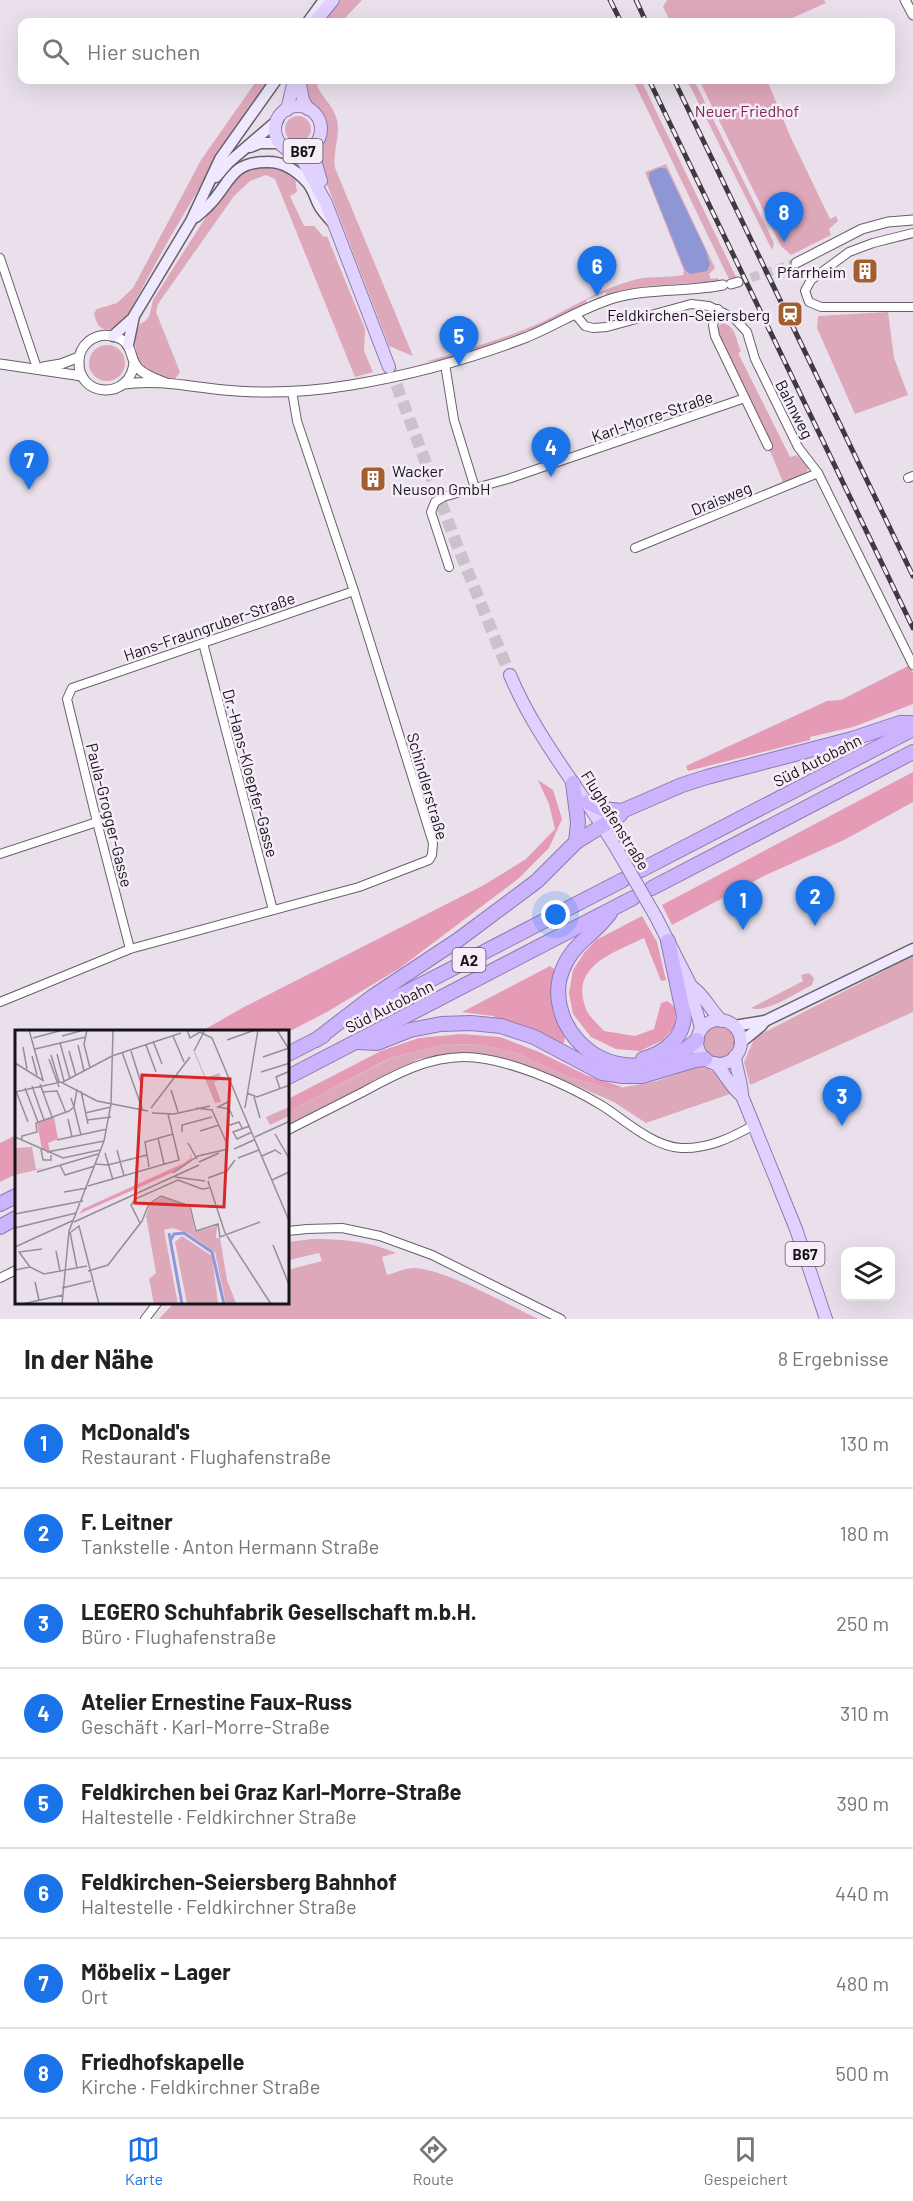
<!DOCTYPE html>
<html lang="de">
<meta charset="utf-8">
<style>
body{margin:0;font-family:Barlow,sans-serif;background:#f2f2f2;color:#222}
.controls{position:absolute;right:18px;bottom:18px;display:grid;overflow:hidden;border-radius:12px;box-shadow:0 6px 24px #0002}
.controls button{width:54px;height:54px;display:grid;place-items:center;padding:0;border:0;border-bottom:2px solid #e0e0e0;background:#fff;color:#222;font:30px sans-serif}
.you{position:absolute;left:556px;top:915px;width:21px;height:21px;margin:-15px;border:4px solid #fff;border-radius:50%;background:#1a73e8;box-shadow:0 0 0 9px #1a73e833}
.badge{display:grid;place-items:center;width:39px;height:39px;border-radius:50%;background:#1a73e8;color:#fff;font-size:20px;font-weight:700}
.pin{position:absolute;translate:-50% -50px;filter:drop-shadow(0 2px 3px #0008)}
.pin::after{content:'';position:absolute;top:32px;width:21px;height:18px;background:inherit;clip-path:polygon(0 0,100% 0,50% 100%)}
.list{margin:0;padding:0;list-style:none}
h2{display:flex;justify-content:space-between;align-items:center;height:78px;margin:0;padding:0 24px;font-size:26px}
h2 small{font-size:20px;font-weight:400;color:#767676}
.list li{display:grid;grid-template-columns:39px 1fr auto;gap:18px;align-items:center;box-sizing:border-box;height:90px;padding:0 24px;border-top:2px solid #e0e0e0}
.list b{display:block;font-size:22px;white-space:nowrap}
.list p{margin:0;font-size:20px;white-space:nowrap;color:#767676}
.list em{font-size:20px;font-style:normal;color:#767676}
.icon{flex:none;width:33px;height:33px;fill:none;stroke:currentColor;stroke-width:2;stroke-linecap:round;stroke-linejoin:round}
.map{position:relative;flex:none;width:913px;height:1319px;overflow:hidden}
.search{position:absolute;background:#fff;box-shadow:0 6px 24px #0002;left:18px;right:18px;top:18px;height:66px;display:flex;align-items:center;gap:15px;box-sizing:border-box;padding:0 21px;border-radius:12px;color:#767676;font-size:22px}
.sheet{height:798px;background:#fff}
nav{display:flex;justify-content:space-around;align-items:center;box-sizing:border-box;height:84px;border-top:2px solid #e0e0e0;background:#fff;font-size:16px;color:#767676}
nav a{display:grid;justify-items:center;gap:3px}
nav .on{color:#1a73e8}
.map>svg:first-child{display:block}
.green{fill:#dea8bb}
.forest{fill:#e59bb6}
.water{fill:#8f96d6}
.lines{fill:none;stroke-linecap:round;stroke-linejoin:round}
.tertiary-tunnel{stroke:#cac1cc;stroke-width:9;stroke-dasharray:9 4.5;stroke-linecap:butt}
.primary-tunnel{stroke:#cac1cc;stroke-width:12;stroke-dasharray:12 6;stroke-linecap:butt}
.minor-casing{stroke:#67606a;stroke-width:10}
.tertiary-casing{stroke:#67606a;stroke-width:11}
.secondary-casing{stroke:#67606a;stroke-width:13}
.primary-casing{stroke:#8c7bae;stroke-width:14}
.motorway-casing{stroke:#8c7bae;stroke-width:16}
.minor{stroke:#fff;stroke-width:8}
.tertiary{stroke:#fff;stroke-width:9}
.secondary{stroke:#efe8ff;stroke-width:10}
.primary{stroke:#e0d1fe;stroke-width:12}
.motorway{stroke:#cbb3fe;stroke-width:14}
.rail-casing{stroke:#3e3a40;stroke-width:5}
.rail{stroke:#f6edf9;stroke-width:3;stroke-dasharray:9;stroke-linecap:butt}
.primary-bridge-casing{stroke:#8c7bae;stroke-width:14;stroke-linecap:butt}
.primary-bridge{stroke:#e0d1fe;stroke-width:12}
.labels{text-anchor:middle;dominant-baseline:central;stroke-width:5;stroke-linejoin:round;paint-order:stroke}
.shield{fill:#f6edf9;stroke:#5a555c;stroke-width:1.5}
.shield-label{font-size:15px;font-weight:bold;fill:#171418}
.park-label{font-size:16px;fill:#7d274e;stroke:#f6edf9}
.poi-label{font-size:16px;fill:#171418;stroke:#f6edf9;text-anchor:end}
.street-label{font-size:16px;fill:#171418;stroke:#f6edf9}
.inset-river{fill:none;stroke:#8f96d6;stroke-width:3}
.inset-road{fill:none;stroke:#958e97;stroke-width:1.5}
.view{fill:#d62828;fill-opacity:0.15;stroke:#d62828;stroke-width:3}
.inset-edge{fill:none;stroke:#171418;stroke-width:3}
</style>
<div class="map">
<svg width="913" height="1319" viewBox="0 0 913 1319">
<rect width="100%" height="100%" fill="#e9e0ec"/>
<!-- green -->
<g class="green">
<polygon points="341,0 362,0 341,22 322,22"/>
<polygon points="667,0 824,0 826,3 783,22 671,22 663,7"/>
<path d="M257 80H272L210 170 168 241 123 323C108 333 98 333 94 313L97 309 117 303 133 288 201 160Z"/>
<path d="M304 80H316C318 95 332 103 336 117 342 134 332 151 335 168L413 356 389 346 321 169C315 150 330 141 326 122 323 113 316 110 311 103 306 96 305 88 304 80Z"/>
<polygon points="633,80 641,80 736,277 729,279 724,269"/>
<polygon points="687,80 694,80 774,243 772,250"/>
<polygon points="699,80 767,80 791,138 830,219 836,216 838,221 829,229 831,235 791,255 781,246"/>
<circle cx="298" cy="129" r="13"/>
<path d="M666 164 715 268 709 274 711 279 718 278 720 281 648 286 607 295 605 292 586 300 587 303 539 326 487 346 446 360 425 362C464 350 504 339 542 322 575 306 601 288 638 279 653 276 668 278 683 275L684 271 645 172Z"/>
<path d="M267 165 283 170 295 178 297 192 290 196 304 226H314L324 237 327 236 365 329 364 351 373 372 355 377 275 179 266 175 250 181 234 196 158 304 156 312 180 372 175 379C145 375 126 356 140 324 152 319 150 310 153 300L216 201 240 172Z"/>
<polygon points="888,312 894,358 908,395 855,414 817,328 818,316"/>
<path d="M721 323C736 324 736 340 741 352L738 353 790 457 797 455 808 467 807 472 799 478 783 482 748 398 719 338 717 329Z"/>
<circle cx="107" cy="363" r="18"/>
<polygon points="913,956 913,1012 750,1085 744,1062 755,1037"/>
<path d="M809 973 814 978 812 985C798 992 765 1014 751 1008L803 981 801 975Z"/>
<circle cx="718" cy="1042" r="17"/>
<path d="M447 1044 484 1045 519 1054 566 1076 614 1090C627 1085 642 1085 656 1081 693 1071 704 1049 730 1094L646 1123 614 1102 561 1079 507 1059 478 1053 449 1054 419 1059 288 1125V1112L391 1058Z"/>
<path d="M312 1239C341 1239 369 1241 396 1253L382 1257 387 1275C395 1273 405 1268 414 1268 445 1269 508 1305 538 1319H159L174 1303 288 1302V1270L322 1261 319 1253 289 1260 288 1242Z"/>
</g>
<!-- forest -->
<g class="forest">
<polygon points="910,665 913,673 913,704 853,727 810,737 810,740 688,771 686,766 827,701 841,700"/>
<polygon points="913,772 913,802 846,839 766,875 672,925 662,905"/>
<polygon points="538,780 553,790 562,819 549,848 518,879 400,968 327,1012 288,1032 202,1031 244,1007 484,885 526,859 555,829 549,804"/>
<path d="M642 916 657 942 666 980 661 981 644 938C614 953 569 965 586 1009 589 1017 599 1025 604 1031L635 1036 654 1029 661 1003 667 1001 676 1008 675 1026 663 1040 640 1051 616 1049 591 1037 573 1014 569 993 573 970 584 953 596 940Z"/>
<polygon points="550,966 557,971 556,1013 565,1036 564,1043 552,1043 493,1016 462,1012"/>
<polygon points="461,1034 500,1037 539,1052 588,1076 622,1087 614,1090 566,1076 519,1054 484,1045 447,1044 390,1058 288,1112 288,1099 381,1051 419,1038"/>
<polygon points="16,1135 16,1174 0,1182 0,1143"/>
</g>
<!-- water -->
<polygon class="water" points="659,168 665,168 668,172 706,251 710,264 707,271 690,274 685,270 649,180 649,173"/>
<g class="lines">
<!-- tertiary-tunnel -->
<polyline class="tertiary-tunnel" points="738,282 796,263"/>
<!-- primary-tunnel -->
<polyline class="primary-tunnel" points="390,368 457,545 510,675"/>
<!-- minor casing -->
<g class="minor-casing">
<g id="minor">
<polyline points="913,233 873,243 849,252 811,280 805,291 809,302 821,307 913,307"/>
<polyline points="0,258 37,368"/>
<polyline points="718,309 713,325 715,336 768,446"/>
<polyline points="575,314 585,326 593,328 607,327 691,304 709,306 734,318 747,332 755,359 798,447 818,473 913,665"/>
<polyline points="445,364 454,420 475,488"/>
<polyline points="908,478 913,476"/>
<polyline points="635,548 818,473"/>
<polyline points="449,567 431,512 435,502 443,497 508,479 745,398"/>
<polyline points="203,643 273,910"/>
<polyline points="0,854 97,822"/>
<polyline points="130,949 97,822 67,699 72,688 354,591"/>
<polyline points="0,1002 130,949 359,887 429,860 432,855 433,843 354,591 297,421 292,391"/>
<path d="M288 1130C312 1118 337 1105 361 1093 393 1076 426 1057 464 1057 505 1057 566 1084 601 1105 625 1120 652 1146 681 1148 708 1149 731 1138 754 1125"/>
<polyline points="288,1231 307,1229 342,1228 380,1236 432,1255 561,1319"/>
<polyline points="0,1278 16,1270"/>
<polyline points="145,1319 158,1302"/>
</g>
</g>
<!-- tertiary casing -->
<g class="tertiary-casing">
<g id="tertiary">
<polyline points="905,0 913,15"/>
<polyline points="796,263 862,229 888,222 913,220"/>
<polyline points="731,284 738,282"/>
<path d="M134 362C131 401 77 398 79 361 79 353 83 346 89 341 97 335 107 334 116 337 135 343 128 359 139 369 146 376 156 379 164 382"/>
<polyline points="0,364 82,376"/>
<polyline points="43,367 61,364 79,357"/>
<path d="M124 384C157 379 191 387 224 390 266 394 309 392 351 385 411 375 470 359 527 337 556 325 584 307 614 298 650 288 687 292 723 285"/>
</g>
</g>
<!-- secondary casing -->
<g class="secondary-casing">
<g id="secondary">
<polyline points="308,22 324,0"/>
<polyline points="250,147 260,143 280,143"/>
<polyline points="216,177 228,163 278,120"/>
<path d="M196 217C200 213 206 209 210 204 230 183 231 162 266 162 283 161 296 170 307 182 314 190 315 199 320 207 323 212 328 217 332 222"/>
<polyline points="113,336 132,319"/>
<polyline points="128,345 134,316 191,221 220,159 276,80"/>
<polyline points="734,1026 765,1021 913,949"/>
<polyline points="740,1043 761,1026 765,1021"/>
</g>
</g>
<!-- primary casing -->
<g class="primary-casing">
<g id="primary">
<polyline points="315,22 333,0"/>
<polyline points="299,80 303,100 308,109"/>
<circle cx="298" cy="129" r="23"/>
<polyline points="287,110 294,80"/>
<polyline points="315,145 313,154 321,181"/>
<polyline points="293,152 302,159 326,203 389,367"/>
<path d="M510 675C537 740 584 793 619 853"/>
<path d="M656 917 691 986C691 1001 699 1014 701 1030"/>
<path d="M691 986C704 994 710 1010 722 1021"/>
<circle cx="719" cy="1042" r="22"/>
<path d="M735 1056C736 1070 742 1082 742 1096L796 1229 826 1319"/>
<path d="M715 1063C725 1073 730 1087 742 1096"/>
</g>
</g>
<!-- motorway casing -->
<g class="motorway-casing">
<g id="motorway">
<polyline points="573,783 578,822 576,842"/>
<polyline points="587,802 602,809 622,811"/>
<polyline points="641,870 913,729"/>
<polyline points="652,888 913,752"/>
<path d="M610 913C592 938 570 943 560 977 556 992 559 1008 565 1022 592 1075 656 1078 697 1040"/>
<polyline points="351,1021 623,880"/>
<polyline points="316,1040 372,997 458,940 537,881 576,842 620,815 622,811 682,785 707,777 852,739 900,723 913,723"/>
<polyline points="358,1042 377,1043 410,1030 441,1024 471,1023 501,1026 534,1037 602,1073 623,1076 642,1076 695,1060 705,1059"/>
<polyline points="288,1054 323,1036"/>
<path d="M643 1059C664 1053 683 1039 684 1016L668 941"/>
<polyline points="288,1077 633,898"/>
<polyline points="0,1204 16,1196"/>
<polyline points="0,1227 16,1218"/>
</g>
</g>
<!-- minor -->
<use href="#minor" class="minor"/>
<!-- tertiary -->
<use href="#tertiary" class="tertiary"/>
<!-- secondary -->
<use href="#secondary" class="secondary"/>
<!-- primary -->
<use href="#primary" class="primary"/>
<!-- motorway -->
<use href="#motorway" class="motorway"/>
<!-- rail casing -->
<g class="rail-casing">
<g id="rail">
<polyline points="610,0 621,22"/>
<polyline points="636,0 646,22"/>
<polyline points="649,80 913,628"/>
<polyline points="674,80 913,576"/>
</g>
</g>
<!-- rail -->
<use href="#rail" class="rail"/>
<!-- primary-bridge casing -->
<g class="primary-bridge-casing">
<polyline id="primary-bridge" points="619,853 656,917"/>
</g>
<!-- primary-bridge -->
<use href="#primary-bridge" class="primary-bridge"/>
</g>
<!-- icons -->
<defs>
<g id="building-square" transform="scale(1.35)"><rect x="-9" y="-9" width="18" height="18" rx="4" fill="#a25e2f" stroke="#f6edf9"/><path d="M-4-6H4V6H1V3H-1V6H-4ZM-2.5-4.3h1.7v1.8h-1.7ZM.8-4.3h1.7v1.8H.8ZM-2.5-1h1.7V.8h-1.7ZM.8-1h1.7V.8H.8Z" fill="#fff"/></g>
<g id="station-square" transform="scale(1.35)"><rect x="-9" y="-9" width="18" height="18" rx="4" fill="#a25e2f" stroke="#f6edf9"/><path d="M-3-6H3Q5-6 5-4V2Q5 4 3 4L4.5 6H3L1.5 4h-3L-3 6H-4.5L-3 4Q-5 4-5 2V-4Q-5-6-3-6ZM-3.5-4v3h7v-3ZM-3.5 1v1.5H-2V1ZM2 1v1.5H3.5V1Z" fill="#fff"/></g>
</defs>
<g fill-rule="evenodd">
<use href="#building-square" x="865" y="271"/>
<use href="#station-square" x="790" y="314"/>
<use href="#building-square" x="373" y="479"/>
</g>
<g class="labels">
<!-- shield labels -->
<g class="shield">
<rect x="283.5" y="139" width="39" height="24" rx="4.5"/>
<rect x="452.5" y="948" width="33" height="24" rx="4.5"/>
<rect x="785.5" y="1242" width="39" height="24" rx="4.5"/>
</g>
<g class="shield-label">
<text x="303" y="151">B67</text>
<text x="469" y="960">A2</text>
<text x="805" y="1254">B67</text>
</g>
<!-- park labels -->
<g class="park-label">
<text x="747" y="110">Neuer Friedhof</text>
</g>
<!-- poi labels -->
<g class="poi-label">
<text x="846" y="271">Pfarrheim</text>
<text x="770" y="314">Feldkirchen-Seiersberg</text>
<text x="392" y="470" text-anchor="start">Wacker<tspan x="392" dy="18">Neuson GmbH</tspan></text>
</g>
<!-- street labels -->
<g class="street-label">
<text transform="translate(795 409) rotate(63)">Bahnweg</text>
<text transform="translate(652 416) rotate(-19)">Karl-Morre-Straße</text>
<text transform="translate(721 498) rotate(-22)">Draisweg</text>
<text transform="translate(209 626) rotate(-19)">Hans-Fraungruber-Straße</text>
<text transform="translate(817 760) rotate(-27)">Süd Autobahn</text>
<text transform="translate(251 773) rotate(75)">Dr.-Hans-Kloepfer-Gasse</text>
<text transform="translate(428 786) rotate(74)">Schindlerstraße</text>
<text transform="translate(110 815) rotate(76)">Paula-Grogger-Gasse</text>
<text transform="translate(616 820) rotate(58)">Flughafenstraße</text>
<text transform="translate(389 1006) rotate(-27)">Süd Autobahn</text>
</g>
</g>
<!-- overview -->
<g transform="translate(15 1030)">
<rect width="274" height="274" fill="#e9e0ec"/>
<path d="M179 22H180L191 48 204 43 207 49 199 52 206 72 200 73ZM274 77V86L255 95 251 87ZM17 117 21 139 30 138 0 145V118ZM147 167 174 176 180 202 202 196 201 208H205L212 250 221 273 211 274 200 222 173 203 157 198 149 200 163 274H139L134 249 141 243 131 186 135 174ZM167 206 197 226 203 274H172L160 212Z" fill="#dea8bb"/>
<path d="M39 87 43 109 33 113 35 121 27 119 22 93ZM175 123 177 127 176 130 161 141 64 184 68 179 169 133 176 128Z" fill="#e59bb6"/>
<path class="inset-river" d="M154 203 167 274M155 211 159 204 169 203 197 222 209 274"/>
<path class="inset-road" d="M14 0 28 50M72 0 69 14 75 38M172 0 175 8 185 2 197 8 244 120M262 0 275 21M47 6 69 0M158 6 169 32M18 8 48 0M212 10 240 0M138 11 147 34M45 13 55 49M63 15 69 41M131 15 141 42M8 17 12 39M20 19 71 7M54 21 61 46M116 21 126 53M179 21 190 0M107 22 128 81M42 24 49 51M36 25 44 52M17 26 22 45M248 27 274 18M34 29 44 57M0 33 29 51M246 42 275 33M48 52 97 26 166 3M25 54 37 87M17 56 29 90M10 58 23 92M62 59 59 77 66 105M265 59 261 47 275 41M156 60 163 82M1 61 13 92M66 61 73 94M0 62 46 52 82 71 133 81M27 62 42 61 51 83M232 63 242 67 275 55M239 67 245 88M215 71 203 77 214 79 218 87M96 74 98 0M136 78 175 27M181 78 197 80 213 116M230 78 243 0M70 83 96 77M137 83 159 84 195 76M53 89 57 107M72 90 96 87M212 96 224 92 227 98M235 96 218 102 222 109 237 102M185 101 204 95M167 102V95L197 87M260 104 275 130M0 107 48 128 85 120M240 107 275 91M143 108 149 134M7 110V106L22 102 21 93 54 81 59 77 56 68M42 110 92 99M173 113 182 129M26 119 28 130H36V125M219 119 239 110M102 120 109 146M32 122 89 111M90 123 98 150M247 126 260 120 266 124M223 128 244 120 275 193M184 132 204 123M80 134 93 135 132 125M45 135 50 145 80 136M134 137 130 112 158 104M22 142 83 124M158 143 183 126 213 119M160 147 190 151M193 148 212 141 220 130M257 150 274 142M193 151 210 203 256 274M73 156 164 130 153 84M49 162 72 158M0 184 68 171M59 192 184 135M125 193 116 175 120 169 163 150 187 159 194 158M0 198 61 183M55 202 62 238M56 202 64 196 84 274M258 215 275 257M0 217 59 190M41 221 45 241M15 237 4 222 27 219M0 240 15 237 29 244 72 236M73 241 93 235 127 191 134 174 146 166 175 176 181 201 203 194 205 207 245 192M20 252 24 270M47 258 76 251M7 274 48 265M47 274 54 201 89 111 96 74"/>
<path class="view" d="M127 45 215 49 209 177 120 173Z"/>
<rect width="274" height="274" class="inset-edge"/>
</g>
</svg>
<div class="controls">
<button><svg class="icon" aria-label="layers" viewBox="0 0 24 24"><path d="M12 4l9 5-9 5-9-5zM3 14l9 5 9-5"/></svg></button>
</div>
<div class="you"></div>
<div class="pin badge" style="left:743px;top:930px">1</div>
<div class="pin badge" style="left:815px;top:926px">2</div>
<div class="pin badge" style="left:842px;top:1126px">3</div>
<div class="pin badge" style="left:551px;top:477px">4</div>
<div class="pin badge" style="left:459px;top:366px">5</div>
<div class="pin badge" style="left:597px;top:296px">6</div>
<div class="pin badge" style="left:29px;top:490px">7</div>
<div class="pin badge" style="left:784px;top:242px">8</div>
<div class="search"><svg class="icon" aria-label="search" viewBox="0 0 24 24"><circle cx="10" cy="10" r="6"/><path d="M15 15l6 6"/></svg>Hier suchen</div>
</div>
<section class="sheet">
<h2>In der Nähe<small>8 Ergebnisse</small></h2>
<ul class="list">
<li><span class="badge">1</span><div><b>McDonald's</b><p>Restaurant · Flughafenstraße</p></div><em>130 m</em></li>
<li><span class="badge">2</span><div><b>F. Leitner</b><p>Tankstelle · Anton Hermann Straße</p></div><em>180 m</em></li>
<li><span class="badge">3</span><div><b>LEGERO Schuhfabrik Gesellschaft m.b.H.</b><p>Büro · Flughafenstraße</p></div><em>250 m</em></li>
<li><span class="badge">4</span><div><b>Atelier Ernestine Faux-Russ</b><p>Geschäft · Karl-Morre-Straße</p></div><em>310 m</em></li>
<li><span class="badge">5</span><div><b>Feldkirchen bei Graz Karl-Morre-Straße</b><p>Haltestelle · Feldkirchner Straße</p></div><em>390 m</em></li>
<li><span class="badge">6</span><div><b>Feldkirchen-Seiersberg Bahnhof</b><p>Haltestelle · Feldkirchner Straße</p></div><em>440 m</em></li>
<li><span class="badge">7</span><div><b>Möbelix - Lager</b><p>Ort</p></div><em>480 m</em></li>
<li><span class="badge">8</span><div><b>Friedhofskapelle</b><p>Kirche · Feldkirchner Straße</p></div><em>500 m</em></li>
</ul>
</section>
<nav>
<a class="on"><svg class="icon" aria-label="map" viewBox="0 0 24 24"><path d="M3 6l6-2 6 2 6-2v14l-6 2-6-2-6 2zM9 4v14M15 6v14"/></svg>Karte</a>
<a><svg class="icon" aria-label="directions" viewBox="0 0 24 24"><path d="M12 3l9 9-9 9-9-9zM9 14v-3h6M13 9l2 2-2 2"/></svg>Route</a>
<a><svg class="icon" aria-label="saved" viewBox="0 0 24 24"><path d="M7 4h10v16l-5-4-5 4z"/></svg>Gespeichert</a>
</nav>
